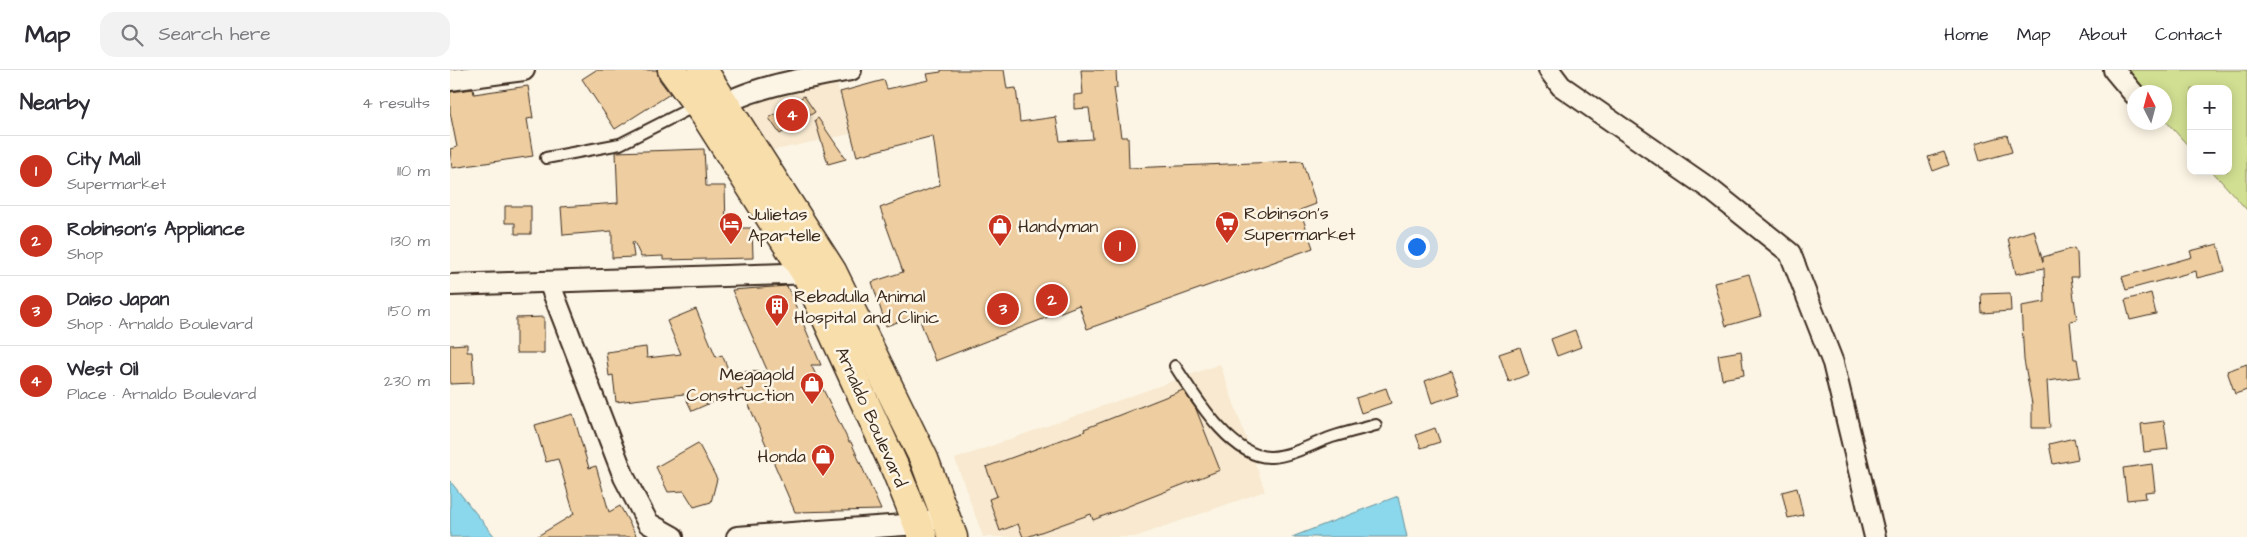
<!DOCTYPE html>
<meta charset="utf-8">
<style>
body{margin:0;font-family:"Architects Daughter",sans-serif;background:#f2f2f3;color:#2b2b33}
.controls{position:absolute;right:15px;top:15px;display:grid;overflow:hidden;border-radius:10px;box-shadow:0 2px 12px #0003}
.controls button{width:45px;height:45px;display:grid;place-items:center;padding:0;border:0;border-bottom:1px solid #e1e1e2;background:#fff;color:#2b2b33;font:25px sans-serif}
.compass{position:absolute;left:1677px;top:15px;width:45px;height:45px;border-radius:50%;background:#fff;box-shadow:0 2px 12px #0003;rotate:354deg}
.you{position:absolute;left:966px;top:176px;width:18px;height:18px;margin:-12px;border:4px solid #fff;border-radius:50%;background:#1a73e8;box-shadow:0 0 0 8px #1a73e833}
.badge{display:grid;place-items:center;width:32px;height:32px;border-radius:50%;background:#c8321e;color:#fff;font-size:16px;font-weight:700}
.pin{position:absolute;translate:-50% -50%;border:2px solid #fff;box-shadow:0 1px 5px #0006}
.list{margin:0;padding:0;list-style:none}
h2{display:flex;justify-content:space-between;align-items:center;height:65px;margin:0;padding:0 20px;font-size:21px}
h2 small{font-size:16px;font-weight:400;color:#7c7c81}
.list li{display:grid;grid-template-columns:32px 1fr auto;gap:15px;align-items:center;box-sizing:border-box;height:70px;padding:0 20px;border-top:1px solid #e1e1e2}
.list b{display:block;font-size:19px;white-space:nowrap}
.list p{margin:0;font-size:16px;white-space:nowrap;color:#7c7c81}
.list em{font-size:16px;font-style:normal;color:#7c7c81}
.icon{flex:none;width:28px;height:28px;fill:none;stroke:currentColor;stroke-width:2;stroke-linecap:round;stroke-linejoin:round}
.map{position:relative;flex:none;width:1797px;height:467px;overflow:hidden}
header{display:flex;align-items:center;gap:30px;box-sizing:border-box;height:70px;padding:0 25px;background:#fff;border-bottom:1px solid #e1e1e2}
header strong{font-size:24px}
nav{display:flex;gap:28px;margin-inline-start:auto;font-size:18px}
.search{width:350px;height:45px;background:#f2f2f3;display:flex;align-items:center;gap:12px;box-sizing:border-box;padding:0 18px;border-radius:15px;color:#7c7c81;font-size:19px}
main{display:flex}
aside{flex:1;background:#fff}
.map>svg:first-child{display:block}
.built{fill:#f8e9d0}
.green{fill:#d1df92;stroke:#868458}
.water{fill:#8bd7eb;stroke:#6b9299}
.building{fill:#eecea0;stroke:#3b2a1e}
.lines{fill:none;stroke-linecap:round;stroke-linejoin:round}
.lane-casing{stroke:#3b2a1e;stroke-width:14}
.street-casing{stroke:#3b2a1e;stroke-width:24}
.highway-casing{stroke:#3b2a1e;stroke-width:31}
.lane{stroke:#fcf5e5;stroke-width:10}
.street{stroke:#fcf5e5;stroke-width:20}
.highway{stroke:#f8deab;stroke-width:28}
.labels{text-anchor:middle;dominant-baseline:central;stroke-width:5;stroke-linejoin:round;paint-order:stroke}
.poi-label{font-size:18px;fill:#3b2a1e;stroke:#fcf5e5;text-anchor:start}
.street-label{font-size:18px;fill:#3b2a1e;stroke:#fcf5e5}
</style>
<header>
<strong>Map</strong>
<div class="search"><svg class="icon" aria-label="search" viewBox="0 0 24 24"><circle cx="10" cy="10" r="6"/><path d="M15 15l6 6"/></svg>Search here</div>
<nav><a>Home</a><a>Map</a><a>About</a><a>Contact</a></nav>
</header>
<main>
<aside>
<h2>Nearby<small>4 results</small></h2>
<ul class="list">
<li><span class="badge">1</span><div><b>City Mall</b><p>Supermarket</p></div><em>110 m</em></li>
<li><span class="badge">2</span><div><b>Robinson's Appliance</b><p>Shop</p></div><em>130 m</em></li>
<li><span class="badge">3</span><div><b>Daiso Japan</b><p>Shop · Arnaldo Boulevard</p></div><em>150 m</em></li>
<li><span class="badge">4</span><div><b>West Oil</b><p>Place · Arnaldo Boulevard</p></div><em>230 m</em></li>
</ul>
</aside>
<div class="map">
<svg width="1797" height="467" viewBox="0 0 1797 467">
<rect width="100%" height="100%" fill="#fcf5e5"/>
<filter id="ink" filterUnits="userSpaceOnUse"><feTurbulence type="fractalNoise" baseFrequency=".02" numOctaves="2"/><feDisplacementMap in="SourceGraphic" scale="10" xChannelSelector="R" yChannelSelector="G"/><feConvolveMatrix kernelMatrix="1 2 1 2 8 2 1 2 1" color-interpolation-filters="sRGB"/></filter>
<g filter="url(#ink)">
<!-- built -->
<g class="built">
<polygon points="386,10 400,64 316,82 287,37 303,27"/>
<polygon points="770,294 815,421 685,467 533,467 505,389"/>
</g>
<!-- green -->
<polygon class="green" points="1674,0 1797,0 1797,140 1762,101 1778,101 1778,19 1741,19 1741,79 1715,50 1714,22 1691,22"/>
<!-- water -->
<g class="water">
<polygon points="0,411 45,467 0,467"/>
<polygon points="948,426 957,467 842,467"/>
</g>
<!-- building -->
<g class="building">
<polygon points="146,0 207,0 209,9 220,24 165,59 132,9"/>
<polygon points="491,0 554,0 557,19 566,18 570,52 606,47 610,71 643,69 639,38 624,39 624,25 633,24 631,0 666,0 667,18 664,18 671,67 678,67 679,98 852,91 866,134 850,140 863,178 637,259 629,235 485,291 468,245 436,256 422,212 453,202 430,138 490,115 483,66 407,86 390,22 434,10 437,19 479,10 477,4 491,2"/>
<polygon points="78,16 83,48 77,49 83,86 2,98 0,79 7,77 0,42 0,22 23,19 24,24"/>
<polygon points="354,26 365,42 330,64 319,48"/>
<polygon points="368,48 396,89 378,94 365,50"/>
<polygon points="1557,65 1562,82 1530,91 1525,74"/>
<polygon points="254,79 256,116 275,116 276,158 302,158 303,188 213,190 213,186 191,187 184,172 182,172 184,187 162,188 162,161 113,165 111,137 168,133 166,82"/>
<polygon points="1494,82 1499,95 1483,101 1478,87"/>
<polygon points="55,136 81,136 81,164 65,164 65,153 55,153"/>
<polygon points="1584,160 1593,192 1593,187 1624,178 1627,183 1628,207 1621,207 1627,250 1620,251 1624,289 1627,289 1630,307 1597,311 1600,358 1582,358 1582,334 1574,290 1571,236 1595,232 1594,198 1566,204 1558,168"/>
<polygon points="1768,174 1775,201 1747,208 1746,201 1676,220 1672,207 1742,187 1740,181"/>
<polygon points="1299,204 1311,246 1276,256 1264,213"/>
<polygon points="337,216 371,295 361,295 399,372 401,372 431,440 345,442 292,319 242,341 234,324 166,332 163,305 159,306 156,282 196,277 197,288 231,284 217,251 246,239 266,287 272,285 279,301 318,302 282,220"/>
<polygon points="1560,223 1561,241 1532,243 1531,224"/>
<polygon points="1701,223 1706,244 1680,250 1675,230"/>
<polygon points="94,247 94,283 66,283 66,248"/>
<polygon points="1125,260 1131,277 1107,286 1101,269"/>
<polygon points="17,274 17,282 22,282 24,313 0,314 0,275"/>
<polygon points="1070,277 1079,304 1059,312 1049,284"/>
<polygon points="1291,281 1294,305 1272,309 1268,285"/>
<polygon points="1797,294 1797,320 1785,324 1777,301"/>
<polygon points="1002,301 1010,324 982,333 975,311"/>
<polygon points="936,318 941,333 911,343 906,328"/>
<polygon points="733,320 746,339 770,400 643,450 641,444 577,467 573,467 568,454 550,461 539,429 547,426 536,397 635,361 634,359"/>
<polygon points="123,344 139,398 146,396 159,442 170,436 187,467 86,467 124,444 108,389 96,392 85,355"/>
<polygon points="1714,351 1718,379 1694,382 1691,354"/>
<polygon points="985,358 990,372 971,378 966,365"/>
<polygon points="1624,368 1628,389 1603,394 1599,374"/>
<polygon points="248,373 267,409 261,432 244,437 234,421 218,422 206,397"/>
<polygon points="1702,394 1705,421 1695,422 1696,428 1677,430 1673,398"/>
<polygon points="1347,418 1353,445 1338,448 1332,422"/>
</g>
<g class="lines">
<!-- lane casing -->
<g class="lane-casing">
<g id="lane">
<polyline points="96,88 170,74 245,36"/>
<path d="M725 296C744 325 782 389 821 387 842 386 862 374 882 367 897 362 912 359 926 355"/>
</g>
</g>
<!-- street casing -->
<g class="street-casing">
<g id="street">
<polyline points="1099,0 1111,16 1260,119 1340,183 1383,293 1425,467"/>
<polyline points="1664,0 1684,24"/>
<polyline points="0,10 74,0"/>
<path d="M263 40C301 16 357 8 401 0"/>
<polyline points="99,212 174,407 198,453 223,467"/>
<polyline points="0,215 365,203"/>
<polyline points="287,467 468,454 496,446"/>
</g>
</g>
<!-- highway casing -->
<g class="highway-casing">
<g id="highway">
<polyline points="222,0 255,45 356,204 445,398 473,467"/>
<polyline points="253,0 382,201 474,389 503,467"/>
</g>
</g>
<!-- lane -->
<use href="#lane" class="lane"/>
<!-- street -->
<use href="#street" class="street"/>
<!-- highway -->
<use href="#highway" class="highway"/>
</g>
</g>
<!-- icons -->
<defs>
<g id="supermarket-pin" transform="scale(1.25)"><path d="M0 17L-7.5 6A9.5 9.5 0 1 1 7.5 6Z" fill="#c8321e" stroke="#fcf5e5"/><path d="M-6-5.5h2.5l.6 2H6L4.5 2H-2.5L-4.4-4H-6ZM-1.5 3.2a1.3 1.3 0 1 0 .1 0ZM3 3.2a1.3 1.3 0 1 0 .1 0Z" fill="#fff"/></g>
<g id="hotel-pin" transform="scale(1.25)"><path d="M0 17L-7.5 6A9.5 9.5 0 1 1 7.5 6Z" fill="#c8321e" stroke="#fcf5e5"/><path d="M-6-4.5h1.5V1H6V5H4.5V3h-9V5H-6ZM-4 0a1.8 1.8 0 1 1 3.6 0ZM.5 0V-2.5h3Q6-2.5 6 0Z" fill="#fff"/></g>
<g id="shop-pin" transform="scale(1.25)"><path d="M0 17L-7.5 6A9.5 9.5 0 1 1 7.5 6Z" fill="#c8321e" stroke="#fcf5e5"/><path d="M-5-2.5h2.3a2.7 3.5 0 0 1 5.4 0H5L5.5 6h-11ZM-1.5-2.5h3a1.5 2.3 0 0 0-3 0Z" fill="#fff"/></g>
<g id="building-pin" transform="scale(1.25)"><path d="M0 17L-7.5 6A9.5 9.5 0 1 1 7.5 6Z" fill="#c8321e" stroke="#fcf5e5"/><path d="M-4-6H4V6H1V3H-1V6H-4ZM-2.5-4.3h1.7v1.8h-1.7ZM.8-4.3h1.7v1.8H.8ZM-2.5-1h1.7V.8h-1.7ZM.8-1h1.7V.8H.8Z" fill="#fff"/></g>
</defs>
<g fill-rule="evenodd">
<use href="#supermarket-pin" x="777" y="153"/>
<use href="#hotel-pin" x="281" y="154"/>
<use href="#shop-pin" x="550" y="156"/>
<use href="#building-pin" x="327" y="236"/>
<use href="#shop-pin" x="362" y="314"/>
<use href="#shop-pin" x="373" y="386"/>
</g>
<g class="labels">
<!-- poi labels -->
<g class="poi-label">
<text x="794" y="143">Robinson's<tspan x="794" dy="21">Supermarket</tspan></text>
<text x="298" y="144">Julietas<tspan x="298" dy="21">Apartelle</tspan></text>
<text x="568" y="156">Handyman</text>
<text x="344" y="226">Rebadulla Animal<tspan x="344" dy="21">Hospital and Clinic</tspan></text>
<text x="344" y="304" text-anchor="end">Megagold<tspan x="344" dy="21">Construction</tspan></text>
<text x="356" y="386" text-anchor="end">Honda</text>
</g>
<!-- street labels -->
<g class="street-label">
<text transform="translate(421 347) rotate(66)">Arnaldo Boulevard</text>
</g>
</g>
</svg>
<div class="controls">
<button>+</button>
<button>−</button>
</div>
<svg class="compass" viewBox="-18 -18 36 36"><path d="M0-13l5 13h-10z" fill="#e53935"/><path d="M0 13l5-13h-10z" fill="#7c7c81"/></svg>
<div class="you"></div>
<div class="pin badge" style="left:670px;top:176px">1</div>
<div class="pin badge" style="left:602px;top:230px">2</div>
<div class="pin badge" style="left:553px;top:239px">3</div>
<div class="pin badge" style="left:342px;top:45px">4</div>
</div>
</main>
